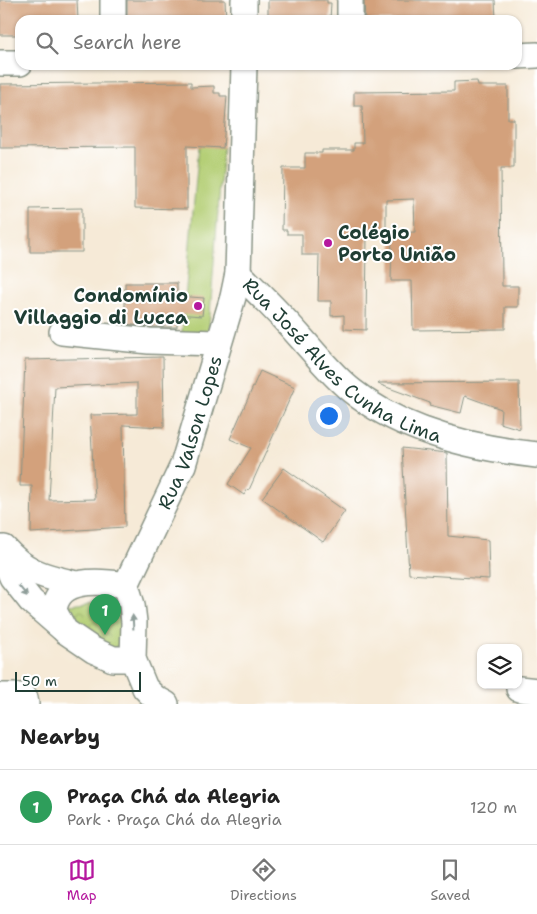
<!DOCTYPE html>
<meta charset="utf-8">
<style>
body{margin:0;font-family:"Shantell Sans",sans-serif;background:#f6f6f6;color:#222}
.controls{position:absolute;right:15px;bottom:15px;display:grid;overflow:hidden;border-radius:10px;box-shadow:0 1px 4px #0004}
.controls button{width:45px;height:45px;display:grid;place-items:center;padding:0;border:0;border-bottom:1px solid #e0e0e0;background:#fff;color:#222;font:25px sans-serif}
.scale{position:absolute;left:15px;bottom:12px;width:126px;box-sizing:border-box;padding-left:5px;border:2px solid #1f3d34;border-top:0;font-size:14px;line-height:18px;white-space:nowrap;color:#1f3d34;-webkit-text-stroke:4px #fff;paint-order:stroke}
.you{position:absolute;left:328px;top:415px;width:18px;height:18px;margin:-12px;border:4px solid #fff;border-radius:50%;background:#1a73e8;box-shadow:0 0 0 8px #1a73e833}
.badge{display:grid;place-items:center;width:32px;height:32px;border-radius:50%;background:#b5179e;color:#fff;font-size:16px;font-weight:700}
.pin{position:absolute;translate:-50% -41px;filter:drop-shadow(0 1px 2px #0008)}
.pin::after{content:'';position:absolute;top:26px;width:18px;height:15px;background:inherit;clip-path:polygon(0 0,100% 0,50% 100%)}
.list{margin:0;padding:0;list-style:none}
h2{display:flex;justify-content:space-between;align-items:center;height:65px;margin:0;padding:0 20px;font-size:21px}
h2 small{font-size:16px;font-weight:400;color:#767676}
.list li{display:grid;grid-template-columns:32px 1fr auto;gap:15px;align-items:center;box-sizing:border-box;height:75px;padding:0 20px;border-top:1px solid #e0e0e0}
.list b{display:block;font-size:19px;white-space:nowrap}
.list p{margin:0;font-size:16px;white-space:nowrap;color:#767676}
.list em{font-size:16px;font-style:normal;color:#767676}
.icon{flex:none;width:28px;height:28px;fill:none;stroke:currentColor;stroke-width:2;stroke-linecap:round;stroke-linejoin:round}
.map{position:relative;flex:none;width:537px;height:704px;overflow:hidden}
.search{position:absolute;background:#fff;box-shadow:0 1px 4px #0004;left:15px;right:15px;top:15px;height:55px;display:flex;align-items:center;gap:12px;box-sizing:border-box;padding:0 18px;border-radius:15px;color:#767676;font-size:19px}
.sheet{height:140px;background:#fff}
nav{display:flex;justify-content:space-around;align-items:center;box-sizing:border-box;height:70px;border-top:1px solid #e0e0e0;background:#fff;font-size:14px;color:#767676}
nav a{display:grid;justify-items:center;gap:2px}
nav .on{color:#b5179e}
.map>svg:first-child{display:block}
.park{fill:url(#park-crowns);stroke:#698654}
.garden{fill:#b3ce73;stroke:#698654}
.building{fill:#d3a17b;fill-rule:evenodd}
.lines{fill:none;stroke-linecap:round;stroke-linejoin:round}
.minor-casing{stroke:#8a9486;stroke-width:28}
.minor{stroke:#fff;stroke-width:25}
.oneway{fill:#8f9e9a}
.poi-dot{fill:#b5179e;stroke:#fff;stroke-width:2}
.labels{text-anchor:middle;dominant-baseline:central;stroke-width:4;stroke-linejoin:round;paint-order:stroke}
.poi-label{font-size:19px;font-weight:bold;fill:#1f3d34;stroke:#fff;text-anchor:start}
.street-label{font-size:19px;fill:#1f3d34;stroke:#fff}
</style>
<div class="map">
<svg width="537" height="704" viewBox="0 0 537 704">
<defs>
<pattern id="park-crowns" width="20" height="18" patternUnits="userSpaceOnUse" patternTransform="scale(1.25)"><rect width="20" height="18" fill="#b3ce73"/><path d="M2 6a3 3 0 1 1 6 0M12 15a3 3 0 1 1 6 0" fill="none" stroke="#91a85f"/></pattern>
</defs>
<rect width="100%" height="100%" fill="#fff"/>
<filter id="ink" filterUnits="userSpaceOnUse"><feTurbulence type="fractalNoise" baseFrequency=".02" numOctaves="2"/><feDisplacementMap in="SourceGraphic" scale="10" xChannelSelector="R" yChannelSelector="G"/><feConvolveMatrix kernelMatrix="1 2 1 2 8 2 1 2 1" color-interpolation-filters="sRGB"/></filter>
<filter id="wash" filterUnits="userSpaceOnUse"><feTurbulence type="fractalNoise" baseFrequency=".0096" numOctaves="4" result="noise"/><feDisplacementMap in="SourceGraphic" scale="20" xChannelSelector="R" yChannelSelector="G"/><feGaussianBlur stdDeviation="1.12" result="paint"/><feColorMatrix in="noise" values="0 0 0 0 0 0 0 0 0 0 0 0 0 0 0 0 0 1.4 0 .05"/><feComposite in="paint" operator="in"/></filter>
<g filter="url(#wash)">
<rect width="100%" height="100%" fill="#f6ead7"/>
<!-- park -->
<polygon class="park" points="103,601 118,603 125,609 126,656 75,628 65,609 69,605"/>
<!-- garden -->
<polygon class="garden" points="199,146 223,147 207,352 180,353"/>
<g id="blocks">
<!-- building -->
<g class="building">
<polygon points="0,0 77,0 78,20 20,20 20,35 0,35"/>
<polygon points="127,0 225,0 226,20 127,20"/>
<polygon points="268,0 327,0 327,3 331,3 330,20 268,20"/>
<polygon points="376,0 495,0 496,20 365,20 364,1"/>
<polygon points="477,81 478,86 508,86 508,119 514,119 514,168 501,168 502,286 518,286 518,307 505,307 505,329 413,330 412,281 391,281 392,233 415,232 414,199 386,200 386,234 367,234 366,330 344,329 344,315 331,316 331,301 318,301 319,255 302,255 302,234 287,234 287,230 282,230 283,168 305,168 305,153 322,153 322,150 354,150 354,143 363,143 362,106 354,106 354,92 454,91 454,82"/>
<polygon points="191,82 191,87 214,86 214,93 220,93 220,96 227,96 223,148 187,146 187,209 135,208 135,147 0,148 0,84"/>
<polygon points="82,208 82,252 30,252 30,209"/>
<polygon points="125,283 177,283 177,296 204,298 202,316 177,314 177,327 150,327 125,324"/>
<path d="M163 357 164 427 123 425 125 527 31 533 32 486H20L25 360ZM137 383V414L90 415 95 499 49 500 55 387Z"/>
<polygon points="260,371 295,387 249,490 248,489 244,495 228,484 251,448 230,439"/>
<polygon points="519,382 520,429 500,423 501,409 465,396 461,413 429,405 430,403 378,384 379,383"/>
<polygon points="402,448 447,453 448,536 488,540 489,579 409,574"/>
<polygon points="284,468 345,511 323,542 262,498"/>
</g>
</g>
</g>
<g filter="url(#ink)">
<use href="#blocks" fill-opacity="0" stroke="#8a9486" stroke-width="1"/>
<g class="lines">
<!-- minor casing -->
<g class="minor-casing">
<g id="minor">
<polyline points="113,0 113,20"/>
<polyline points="244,0 244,20"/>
<polyline points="350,20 350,0"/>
<polyline points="517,56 537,55"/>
<polyline points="0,63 20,63"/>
<path id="s1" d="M238 273C260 294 282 316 302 339 318 357 333 376 352 391 403 432 473 448 537 455"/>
<polyline points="62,332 149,341 218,343"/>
<polyline points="0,548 12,577 31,601 62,628"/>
<path d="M4 548C26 573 44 576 76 584"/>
<path id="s2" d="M126 585 183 465 233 297 238 273 244 65"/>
<path d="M126 585C100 581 57 576 54 611L65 631 93 650 113 659H133"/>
<polyline points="126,585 132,605 134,622 133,659 145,688 155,698 166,704"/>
<polyline points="519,689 537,691"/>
<polyline points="0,696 21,696 25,698 26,704"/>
</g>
</g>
<!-- minor -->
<use href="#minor" class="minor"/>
</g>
<!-- one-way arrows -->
<defs><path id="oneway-solid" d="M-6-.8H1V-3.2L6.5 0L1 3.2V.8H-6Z" transform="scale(1.25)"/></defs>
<g class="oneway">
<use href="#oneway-solid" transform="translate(23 591) rotate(51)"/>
<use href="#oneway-solid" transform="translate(133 622) rotate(-93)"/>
</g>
</g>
<!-- markers -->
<g class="poi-dot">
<circle cx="328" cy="243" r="5"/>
<circle cx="198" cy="306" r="5"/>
</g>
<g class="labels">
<!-- poi labels -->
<g class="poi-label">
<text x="338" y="232">Colégio<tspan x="338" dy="22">Porto União</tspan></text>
<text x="188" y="295" text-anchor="end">Condomínio<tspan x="188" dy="22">Villaggio di Lucca</tspan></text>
</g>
<!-- street labels -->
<g class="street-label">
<text stroke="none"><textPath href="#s1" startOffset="138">Rua José Alves Cunha Lima</textPath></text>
<text stroke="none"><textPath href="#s2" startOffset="166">Rua Valson Lopes</textPath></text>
</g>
</g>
</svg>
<div class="controls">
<button><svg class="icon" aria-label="layers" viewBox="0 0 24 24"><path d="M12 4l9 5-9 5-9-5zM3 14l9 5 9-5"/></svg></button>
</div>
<div class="scale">50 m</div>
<div class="you"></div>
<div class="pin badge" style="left:105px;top:635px;background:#2e9e5b">1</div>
<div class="search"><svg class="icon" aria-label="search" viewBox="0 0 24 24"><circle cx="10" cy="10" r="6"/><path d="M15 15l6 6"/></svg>Search here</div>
</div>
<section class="sheet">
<h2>Nearby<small></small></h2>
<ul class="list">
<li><span class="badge" style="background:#2e9e5b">1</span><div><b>Praça Chá da Alegria</b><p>Park · Praça Chá da Alegria</p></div><em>120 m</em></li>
</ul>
</section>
<nav>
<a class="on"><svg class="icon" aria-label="map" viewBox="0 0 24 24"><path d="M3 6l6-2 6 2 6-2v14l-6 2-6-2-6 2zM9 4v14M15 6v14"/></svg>Map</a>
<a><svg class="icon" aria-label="directions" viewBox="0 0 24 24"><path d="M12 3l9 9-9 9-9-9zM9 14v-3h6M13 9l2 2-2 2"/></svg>Directions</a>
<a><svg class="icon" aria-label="saved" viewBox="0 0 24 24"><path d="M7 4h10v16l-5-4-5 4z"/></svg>Saved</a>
</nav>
